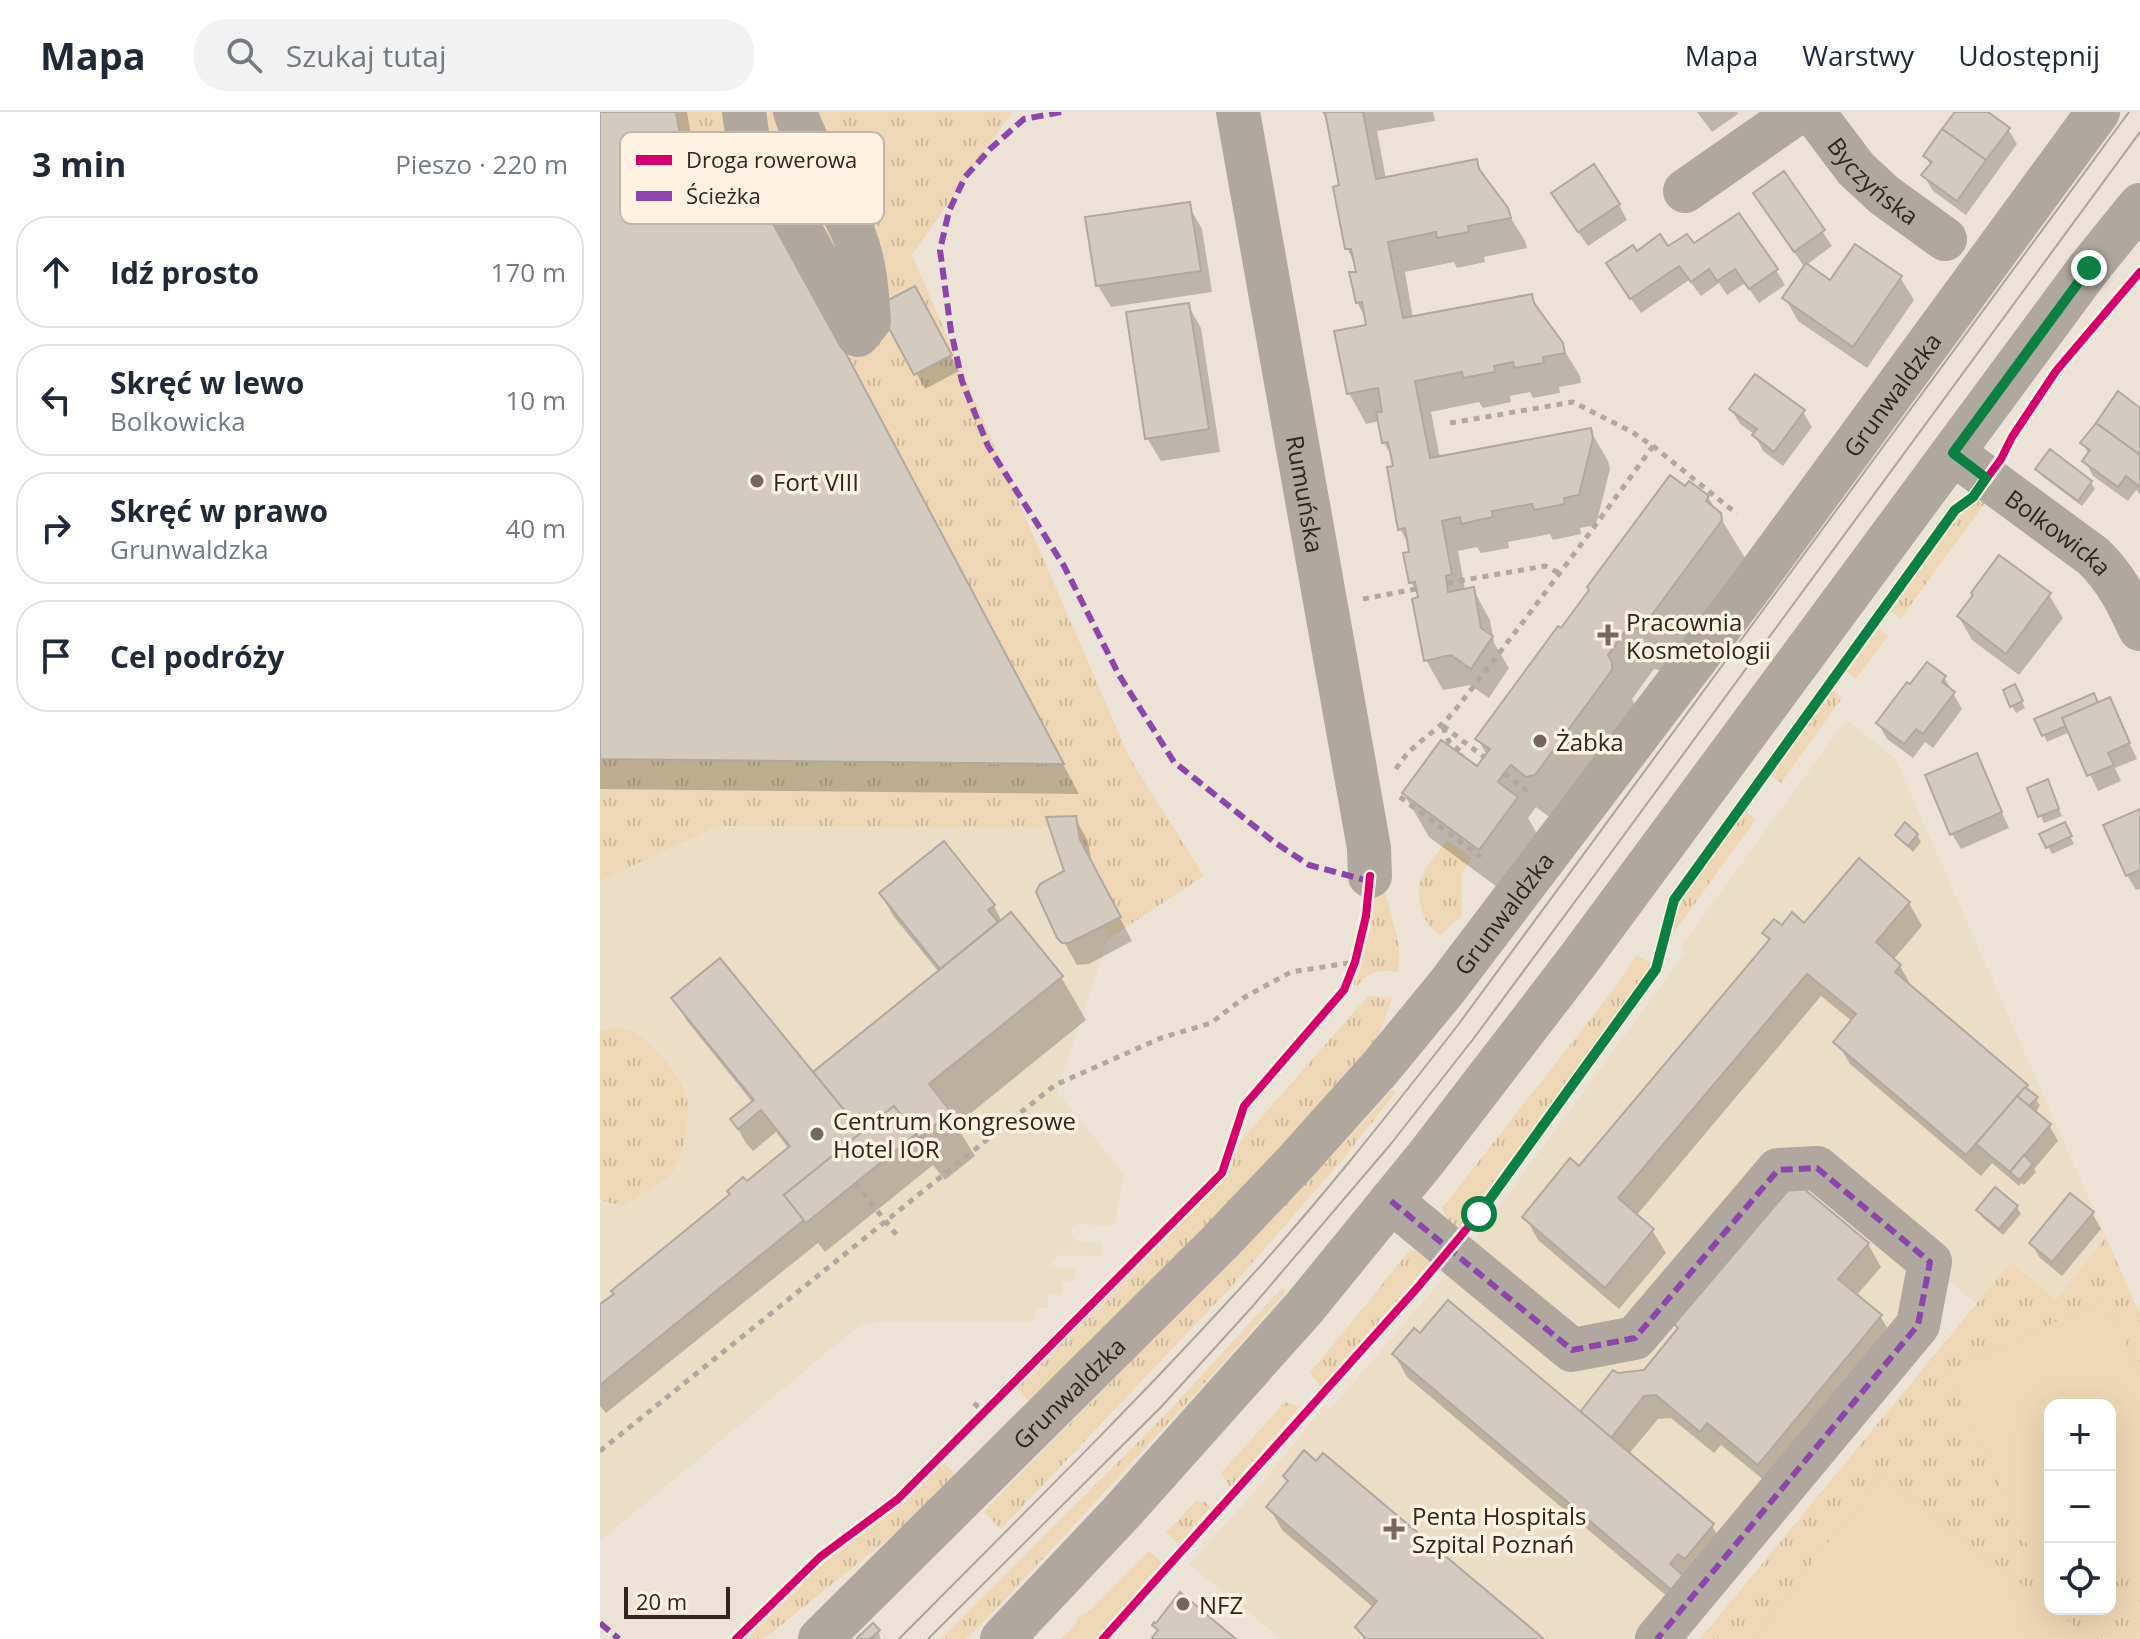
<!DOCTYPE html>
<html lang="pl">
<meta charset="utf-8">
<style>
body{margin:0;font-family:"Open Sans",sans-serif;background:#f2f2f3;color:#1f2937}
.controls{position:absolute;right:24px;bottom:24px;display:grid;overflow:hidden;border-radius:16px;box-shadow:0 8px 32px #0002}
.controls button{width:72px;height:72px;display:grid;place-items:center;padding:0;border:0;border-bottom:2px solid #e0e1e3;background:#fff;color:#1f2937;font:40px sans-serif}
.scale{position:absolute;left:24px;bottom:20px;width:106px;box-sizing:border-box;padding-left:8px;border:4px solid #2d271e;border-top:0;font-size:22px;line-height:28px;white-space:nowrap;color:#2d271e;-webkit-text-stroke:6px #fff2e0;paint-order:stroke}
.stop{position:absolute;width:24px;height:24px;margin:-18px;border:6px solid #0b8043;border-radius:50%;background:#fff}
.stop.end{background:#0b8043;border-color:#fff;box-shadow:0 2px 8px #0008}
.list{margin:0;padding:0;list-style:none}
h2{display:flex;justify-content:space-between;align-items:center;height:104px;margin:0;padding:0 32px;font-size:34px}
h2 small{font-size:26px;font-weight:400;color:#747a83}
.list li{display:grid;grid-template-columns:52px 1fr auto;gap:24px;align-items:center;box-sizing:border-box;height:112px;margin:0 16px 16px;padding:0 16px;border:2px solid #e0e1e3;border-radius:32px}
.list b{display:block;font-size:30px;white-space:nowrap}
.list p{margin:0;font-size:26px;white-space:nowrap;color:#747a83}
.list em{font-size:26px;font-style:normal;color:#747a83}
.icon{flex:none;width:44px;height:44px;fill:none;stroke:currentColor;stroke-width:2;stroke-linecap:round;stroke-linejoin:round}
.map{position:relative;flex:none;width:1540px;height:1527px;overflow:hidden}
header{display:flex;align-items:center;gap:48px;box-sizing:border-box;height:112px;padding:0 40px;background:#fff;border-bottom:2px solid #e0e1e3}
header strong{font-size:38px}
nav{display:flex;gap:44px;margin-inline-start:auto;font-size:28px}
.search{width:560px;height:72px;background:#f2f2f3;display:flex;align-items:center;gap:20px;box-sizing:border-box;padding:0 28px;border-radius:32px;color:#747a83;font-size:30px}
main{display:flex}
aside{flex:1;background:#fff}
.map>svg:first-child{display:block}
.built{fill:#ecddc7}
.grass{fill:url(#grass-tufts);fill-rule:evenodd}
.garden{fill:#eed7b5}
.shadow{fill:#0003}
.building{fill:#d1cbc0;stroke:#b0a9a0;stroke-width:2}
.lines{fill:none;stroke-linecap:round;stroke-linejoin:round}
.path{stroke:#afa9a0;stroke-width:5;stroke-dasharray:6 6;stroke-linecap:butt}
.minor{stroke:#afa89f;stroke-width:44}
.tram{stroke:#aba59a;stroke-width:2}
.quiet{stroke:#8e44ad;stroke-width:6;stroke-dasharray:12 6;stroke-linecap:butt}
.cycleway-casing{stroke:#fff2e0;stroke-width:13}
.cycleway{stroke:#d6006c;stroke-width:8}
.route{stroke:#0b8043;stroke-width:10}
.poi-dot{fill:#70695e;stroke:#fff2e0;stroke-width:3}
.labels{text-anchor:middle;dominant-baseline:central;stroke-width:7;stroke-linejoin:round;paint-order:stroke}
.street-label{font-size:24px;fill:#2d271e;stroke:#fff2e0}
.poi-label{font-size:24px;fill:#2d271e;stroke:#fff2e0;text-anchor:start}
.key{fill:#fff2e0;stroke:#c0b5a6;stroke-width:2}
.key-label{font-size:22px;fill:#2d271e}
</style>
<header>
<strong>Mapa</strong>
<div class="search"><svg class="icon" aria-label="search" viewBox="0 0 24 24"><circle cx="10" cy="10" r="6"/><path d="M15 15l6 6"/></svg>Szukaj tutaj</div>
<nav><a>Mapa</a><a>Warstwy</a><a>Udostępnij</a></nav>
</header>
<main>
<aside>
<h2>3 min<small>Pieszo · 220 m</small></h2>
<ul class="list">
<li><svg class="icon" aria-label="ahead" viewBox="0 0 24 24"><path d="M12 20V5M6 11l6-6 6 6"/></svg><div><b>Idź prosto</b></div><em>170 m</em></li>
<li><svg class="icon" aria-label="left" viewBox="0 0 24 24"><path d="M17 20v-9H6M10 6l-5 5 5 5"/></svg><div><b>Skręć w lewo</b><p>Bolkowicka</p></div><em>10 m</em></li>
<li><svg class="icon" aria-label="right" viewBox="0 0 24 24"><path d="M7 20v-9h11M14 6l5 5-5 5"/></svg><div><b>Skręć w prawo</b><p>Grunwaldzka</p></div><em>40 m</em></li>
<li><svg class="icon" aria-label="arrive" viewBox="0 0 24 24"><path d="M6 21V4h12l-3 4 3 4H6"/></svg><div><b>Cel podróży</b></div></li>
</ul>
</aside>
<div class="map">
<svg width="1540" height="1527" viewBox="0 0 1540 1527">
<defs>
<pattern id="grass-tufts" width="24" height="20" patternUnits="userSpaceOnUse" patternTransform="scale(2)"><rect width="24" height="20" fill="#eed7b5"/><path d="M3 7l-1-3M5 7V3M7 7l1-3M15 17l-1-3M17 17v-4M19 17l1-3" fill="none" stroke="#ccb99b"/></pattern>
</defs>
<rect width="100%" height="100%" fill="#ebe3d6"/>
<!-- built -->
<g class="built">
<polygon points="1246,608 1295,646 1506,1125 1456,1189 1411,1150 1377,1192 1339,1161 1034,1527 681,1527 589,1452 652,1383 725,1293 731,1297 872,1132 1085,841 1080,836"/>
<polygon points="118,714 459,716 508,827 457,979 524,1063 514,1114 478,1112 472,1115 471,1121 474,1127 480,1130 501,1130 501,1144 460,1143 448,1155 475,1156 475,1170 463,1170 462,1183 448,1183 448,1196 435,1196 435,1209 276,1210 261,1212 0,1429 0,769"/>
</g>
<!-- grass -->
<g class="grass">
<polygon points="0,0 412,0 312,143 529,645 604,764 508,827 459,716 118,714 0,769"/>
<polygon points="1382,386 1388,387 1301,506 1291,500 1357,407"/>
<polygon points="1279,517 1288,524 1256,567 1247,560"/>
<polygon points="1233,579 1242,586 1181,671 1172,664"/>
<polygon points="1146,699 1156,707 1074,820 1072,818 1077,799 1086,781"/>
<path d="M847 728 872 746 861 762 862 803 841 823C830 816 825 810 822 798 812 766 829 752 847 728Z"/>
<path d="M777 764C786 776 786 784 790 798 796 821 802 836 798 860 778 857 770 859 757 874L753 872 770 818Z"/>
<polygon points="1037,843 1051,851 1039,873 856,1120 842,1096 1014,877"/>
<polygon points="768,884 792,886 776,931 695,1025 431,1291 416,1277 608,1083 630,1056 638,1032"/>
<path d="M16 916C33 917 46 927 57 940 69 952 79 965 85 980 93 998 84 1049 70 1063 63 1069 52 1075 44 1080 26 1093 22 1097 0 1087V919Z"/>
<path d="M792 978 796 980 744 1046 632 1174 401 1417 384 1400C519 1258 662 1124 792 978Z"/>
<path d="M1506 1125 1540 1203V1527H1100L1411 1150 1456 1188ZM1450 1293H1510V1497H1450Z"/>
<polygon points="810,1138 818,1139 830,1150 721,1276 710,1261"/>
<polygon points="682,1176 686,1180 588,1290 398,1495 366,1527 341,1527 567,1301"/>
<polygon points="685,1290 700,1295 630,1375 621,1361"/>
<polygon points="344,1350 357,1364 325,1397 169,1523 163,1527 146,1527 221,1453 299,1394"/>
<polygon points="596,1389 605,1390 611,1395 579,1432 566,1421"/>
</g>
<!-- garden -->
<g class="garden">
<polygon points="1506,1187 1540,1263 1540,1459 1510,1472 1510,1293 1450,1293 1450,1483 1347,1259"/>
<polygon points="1281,1362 1491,1527 1153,1527"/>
<polygon points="549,1439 562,1451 495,1527 462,1527 476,1512 477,1506 490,1498"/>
</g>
<!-- shadow -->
<g class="shadow">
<polygon points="0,0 87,0 101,81 179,120 479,682 0,677"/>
<polygon points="722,0 833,0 835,9 777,19 786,67 876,50 925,129 927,136 884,145 885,150 857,156 854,150 805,160 813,206 931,184 980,264 981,271 959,275 960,281 933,286 930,280 910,284 911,290 883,296 879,290 831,300 840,346 990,318 1008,349 1010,357 996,413 980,416 981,422 953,428 950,422 908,430 909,436 881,441 877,435 858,439 865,478 873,477 890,508 894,531 909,556 889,586 870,573 843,578 826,548 820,487 811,470 810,434 800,417 794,348 784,331 780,309 766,312 749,281 769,214 757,190 756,153 747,136 741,75 730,13"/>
<polygon points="1097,0 1137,0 1138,2 1112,20"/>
<polygon points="1357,0 1385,0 1408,17 1417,32 1366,103 1333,79 1324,64 1331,54 1325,44"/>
<polygon points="1184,62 1232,134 1206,153 1231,171 1300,165 1314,188 1267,256 1198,209 1185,186 1205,156 1165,97"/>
<polygon points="1019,93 1027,108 988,134 962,97"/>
<polygon points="589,94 602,117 612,180 511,195 497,172"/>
<polygon points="1068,137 1176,158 1185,173 1159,191 1145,171 1127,183 1119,171 1101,184 1089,168 1041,201 1017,167 1036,142"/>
<polygon points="323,192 359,259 325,277 280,195"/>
<polygon points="588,193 601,216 620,340 561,349 547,326"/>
<polygon points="1131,297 1203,300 1212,315 1183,354 1163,339 1154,322 1140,312"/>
<polygon points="1540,298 1540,382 1536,378 1528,389 1493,364 1485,349 1489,343 1483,332"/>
<polygon points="1438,358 1491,370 1495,377 1482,394 1442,364"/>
<polygon points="1085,377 1108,385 1145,446 1063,559 1054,557 1032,587 1036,595 952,707 936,695 928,706 941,729 904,780 829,725 804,682 877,657 887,644 878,627 962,518"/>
<polygon points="1449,483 1463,506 1419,563 1372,528 1359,505"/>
<polygon points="1344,565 1362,597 1333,636 1325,630 1313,646 1287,627 1278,611"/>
<polygon points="1418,582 1425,596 1416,601 1412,594"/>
<polygon points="1509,588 1537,647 1515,656 1521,669 1498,679 1470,620 1447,630 1444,623"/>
<polygon points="1376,644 1409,716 1361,737 1352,722"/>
<polygon points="1429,677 1451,677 1462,704 1444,711"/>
<polygon points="1540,699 1540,777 1536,778 1527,763"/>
<polygon points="475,706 488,729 492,753 532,829 489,852 477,853 438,784 467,760"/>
<polygon points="1464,712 1474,732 1452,742 1442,723"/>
<polygon points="1317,723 1321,730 1313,740 1297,724"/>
<polygon points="343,732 394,794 402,810 461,865 486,908 356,1013 375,1044 345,1068 333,1053 225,1140 218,1131 6,1301 0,1294 0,1195 189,1037 176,1020 153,1039 146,1031 133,1008 153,991 87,909 73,886 219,970 339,860 294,805 281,782"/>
<polygon points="1309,791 1322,814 1293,848 1300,854 1313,877 1426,974 1440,993 1435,1002 1449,1013 1458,1029 1434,1057 1436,1060 1424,1073 1421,1071 1419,1074 1392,1051 1381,1064 1250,952 1236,929 1253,910 1221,884 1036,1104 1052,1118 1066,1141 1019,1197 938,1128 925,1104 979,1057 1170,830 1165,821"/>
<polygon points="1417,1095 1421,1102 1403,1123 1382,1105 1378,1098"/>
<polygon points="1492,1101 1501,1117 1462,1164 1440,1146 1431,1131"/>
<polygon points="1268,1132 1281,1155 1256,1184 1280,1204 1294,1227 1171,1374 1121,1333 1114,1341 1071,1306 1058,1307 1028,1343 1112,1414 1126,1437 1088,1502 807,1265 794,1242 980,1302 1017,1263 1045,1260"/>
<polygon points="716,1351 941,1527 764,1527 758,1515 774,1496 682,1418 669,1395 689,1371 685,1364"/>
<polygon points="278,1519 281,1527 259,1527"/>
</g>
<!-- building -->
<g class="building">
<polygon points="0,0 76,0 89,76 166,91 464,652 0,647"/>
<polygon points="725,0 763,0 776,67 877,47 879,57 908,96 911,106 868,114 869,120 837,126 836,120 788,130 803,206 932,182 934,191 963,231 965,241 943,245 944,251 914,256 913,250 894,254 895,260 863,266 862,260 815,269 830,346 991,316 993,326 979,383 964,386 965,392 934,398 932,392 892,399 893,405 861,412 860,405 842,409 852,462 846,464 848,480 874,475 881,516 893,524 871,557 851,543 824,549 812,487 818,485 815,470 809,471 803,441 809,440 805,416 798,418 787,355 793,354 788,330 782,331 776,300 782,300 778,276 747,282 734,219 766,213 762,190 756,191 749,160 756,160 751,137 745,137 733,75 739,73"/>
<polygon points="1355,0 1388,0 1410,16 1386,48 1342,17"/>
<polygon points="1342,17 1386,48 1357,89 1321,63 1332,50 1323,44"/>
<polygon points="994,52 1020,92 978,120 951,81"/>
<polygon points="1184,59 1225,118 1194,140 1153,81"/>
<polygon points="590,90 601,159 496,174 485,105"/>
<polygon points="1139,101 1178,157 1149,177 1135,157 1117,169 1109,157 1091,170 1079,154 1030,187 1006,151 1033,133 1037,139 1060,122 1068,134 1087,122 1094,131"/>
<polygon points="1255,132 1302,164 1253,235 1182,186 1206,151 1230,168"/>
<polygon points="315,174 352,243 314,263 277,194"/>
<polygon points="589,191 609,317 545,327 526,200"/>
<polygon points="1155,262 1205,298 1174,340 1152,323 1157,317 1129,297"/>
<polygon points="1518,279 1540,296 1540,343 1496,311"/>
<polygon points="1496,311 1540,343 1540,375 1526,364 1518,375 1482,349 1490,338 1480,331"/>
<polygon points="1450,337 1492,369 1478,389 1435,357"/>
<polygon points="1070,363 1085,374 1089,369 1109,384 1106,389 1121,401 1122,408 1045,512 1038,517 1029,514 1008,543 1012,550 1012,558 935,663 926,665 911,653 904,661 898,670 918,685 879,738 802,681 841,628 877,654 890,637 875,627 958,514 961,516 989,478 987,475"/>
<polygon points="1399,443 1451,481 1406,542 1357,504 1373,483 1371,481"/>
<polygon points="1327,550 1346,564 1342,570 1355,580 1323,622 1316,617 1304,632 1276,611 1307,570 1310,572"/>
<polygon points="1415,572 1423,589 1410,595 1403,578"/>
<polygon points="1494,581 1498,591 1462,606 1466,614 1442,624 1434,607"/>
<polygon points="1510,585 1530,631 1508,641 1514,653 1487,664 1462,606"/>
<polygon points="1377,641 1402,700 1350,723 1325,663"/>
<polygon points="1448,667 1459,697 1438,705 1427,676"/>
<polygon points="1540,697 1540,758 1526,764 1503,713"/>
<polygon points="476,704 480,728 521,805 469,831 462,831 457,826 436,780 440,772 464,759 446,705"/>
<polygon points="1305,710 1318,722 1308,734 1295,723"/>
<polygon points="1465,710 1472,724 1446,736 1439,722"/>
<polygon points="344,729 395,793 388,798 398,810 340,857 279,781"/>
<polygon points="1259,746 1310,790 1276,830 1301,853 1295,860 1428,973 1366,1043 1233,930 1256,902 1207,862 1018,1086 1054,1117 1005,1176 922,1105 970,1046 979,1054 1170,827 1162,821 1174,807 1182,813 1192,800 1204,811"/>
<polygon points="411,800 463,864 329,972 351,1000 319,1026 294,994 262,1020 213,960"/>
<polygon points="120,846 262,1020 184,1083 204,1108 0,1273 0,1192 14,1182 11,1179 130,1082 127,1079 143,1065 147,1069 190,1034 161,998 138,1017 130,1007 154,988 71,886"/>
<polygon points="1425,975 1438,985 1429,994 1417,984"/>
<polygon points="1417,984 1451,1012 1410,1060 1376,1032"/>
<polygon points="294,994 316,1022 206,1111 184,1083"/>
<polygon points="1424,1043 1433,1052 1419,1068 1410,1060"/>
<polygon points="1191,1066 1269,1131 1238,1167 1282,1203 1158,1353 1107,1311 1100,1320 1056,1283 1044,1284 1011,1326 980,1300 1013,1258 1018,1261 1044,1258 1078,1216 1072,1210"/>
<polygon points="1395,1075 1418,1094 1399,1117 1376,1098"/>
<polygon points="1470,1081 1494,1100 1452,1150 1429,1131"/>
<polygon points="848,1188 1114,1412 1085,1447 1078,1442 1070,1452 1086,1466 1074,1480 792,1242 814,1216 820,1221"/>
<polygon points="704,1338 716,1349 723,1341 944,1527 766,1527 755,1515 777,1489 666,1395 688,1369 683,1364"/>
<polygon points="580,1480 636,1527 551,1527 558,1518 552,1513 554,1510 556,1511"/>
<polygon points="273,1511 280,1518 270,1527 256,1527"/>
</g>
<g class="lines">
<!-- path -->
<g class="path">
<polyline points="850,311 973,290 1032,320 1053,334 1137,402"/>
<polyline points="847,471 945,454 961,462"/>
<polyline points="763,487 816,477"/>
<polyline points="843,614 884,645"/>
<polyline points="843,615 849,630 864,642 862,644"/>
<path d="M796 657C811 631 837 621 856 597 923 511 989 423 1053 334"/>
<polyline points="904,661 929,680"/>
<polyline points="800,685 881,745"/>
<polyline points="255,1071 299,1126"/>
<polyline points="374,1291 388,1304"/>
<polyline points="0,1339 455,973 561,926 611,911 645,885 691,860 755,850"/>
</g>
<!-- minor -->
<g class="minor">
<path d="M144 0 148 28 185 90 258 223 269 209C267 180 265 150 254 123 236 81 210 43 195 0"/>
<path id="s1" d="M638 0 769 736 770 764"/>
<path id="s2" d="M1213 0 1256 57 1284 83 1345 127"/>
<polyline points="1085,79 1198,0"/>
<path id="s3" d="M1353 341 1493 444C1516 466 1527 489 1540 517"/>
<polyline points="791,1089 972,1238 1035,1226 1178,1058 1217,1056 1330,1150 1318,1213 1057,1527"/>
<path id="s4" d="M220 1527 619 1131 696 1050 781 955 846 876 1148 478 1498 0"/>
<polyline points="402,1527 521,1401 704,1196 827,1045 979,847 1489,156 1540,93"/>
</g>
<!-- tram -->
<g class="tram">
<path d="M299 1527C411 1414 525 1302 633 1184 713 1098 786 1005 858 913L1529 0"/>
<polyline points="328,1527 562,1294 652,1195 790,1033 874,926 988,772 1540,20"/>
</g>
<!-- quiet -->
<g class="quiet">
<polyline points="461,0 424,7 391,36 365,65 349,99 340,138 351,219 362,269 388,334 464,454 519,563 574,650 674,730 709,753 769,769"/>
<polyline points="791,1089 972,1238 1035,1226 1178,1058 1217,1056 1330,1150 1318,1213 1057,1527"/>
<polyline points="0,1511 19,1527"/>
</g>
<!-- cycleway casing -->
<g class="cycleway-casing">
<g id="cycleway">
<polyline points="136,1527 220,1445 298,1387 622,1061 644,994 744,878 755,850 766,804 770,764"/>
<polyline points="503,1527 818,1175 879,1102 1056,857 1074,788 1355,398 1373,385 1401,347 1412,325 1456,259 1540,160"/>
</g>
</g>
<!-- cycleway -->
<use href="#cycleway" class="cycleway"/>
</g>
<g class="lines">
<!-- route -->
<polyline class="route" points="879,1102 1056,857 1074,788 1355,398 1373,385 1386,366 1353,341 1489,156"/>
</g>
<!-- markers -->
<g class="poi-dot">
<circle cx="157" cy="369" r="8"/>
<path d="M1004 511h8v8h8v8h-8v8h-8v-8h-8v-8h8z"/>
<circle cx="940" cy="629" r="8"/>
<circle cx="217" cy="1022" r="8"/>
<path d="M790 1405h8v8h8v8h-8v8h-8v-8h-8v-8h8z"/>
<circle cx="583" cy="1492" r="8"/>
</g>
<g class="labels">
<!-- street labels -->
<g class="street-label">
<text stroke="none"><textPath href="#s2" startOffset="92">Byczyńska</textPath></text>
<text stroke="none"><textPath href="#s4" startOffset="1646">Grunwaldzka</textPath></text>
<text stroke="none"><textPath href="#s1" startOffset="388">Rumuńska</textPath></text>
<text stroke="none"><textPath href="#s3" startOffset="132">Bolkowicka</textPath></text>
<text stroke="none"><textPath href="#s4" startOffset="998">Grunwaldzka</textPath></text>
<text stroke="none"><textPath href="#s4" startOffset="350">Grunwaldzka</textPath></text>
</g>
<!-- poi labels -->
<g class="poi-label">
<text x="173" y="369">Fort VIII</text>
<text x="1026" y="509">Pracownia<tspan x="1026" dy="28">Kosmetologii</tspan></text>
<text x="956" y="629">Żabka</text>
<text x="233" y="1008">Centrum Kongresowe<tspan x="233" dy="28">Hotel IOR</tspan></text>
<text x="812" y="1403">Penta Hospitals<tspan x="812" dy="28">Szpital Poznań</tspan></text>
<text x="599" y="1492">NFZ</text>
</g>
</g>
<!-- legend -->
<rect x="20" y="20" width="264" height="92" rx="12" class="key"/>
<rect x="36" y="43" width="36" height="10" fill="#d6006c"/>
<rect x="36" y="79" width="36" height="10" fill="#8e44ad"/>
<g class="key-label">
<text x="86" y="56">Droga rowerowa</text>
<text x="86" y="92">Ścieżka</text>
</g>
</svg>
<div class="controls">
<button>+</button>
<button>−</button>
<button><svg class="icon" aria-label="locate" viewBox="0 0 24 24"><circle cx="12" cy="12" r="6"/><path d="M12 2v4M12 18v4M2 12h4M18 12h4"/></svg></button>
</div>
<div class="scale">20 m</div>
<div class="stop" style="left:879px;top:1102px"></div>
<div class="stop end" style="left:1489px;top:156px"></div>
</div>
</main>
